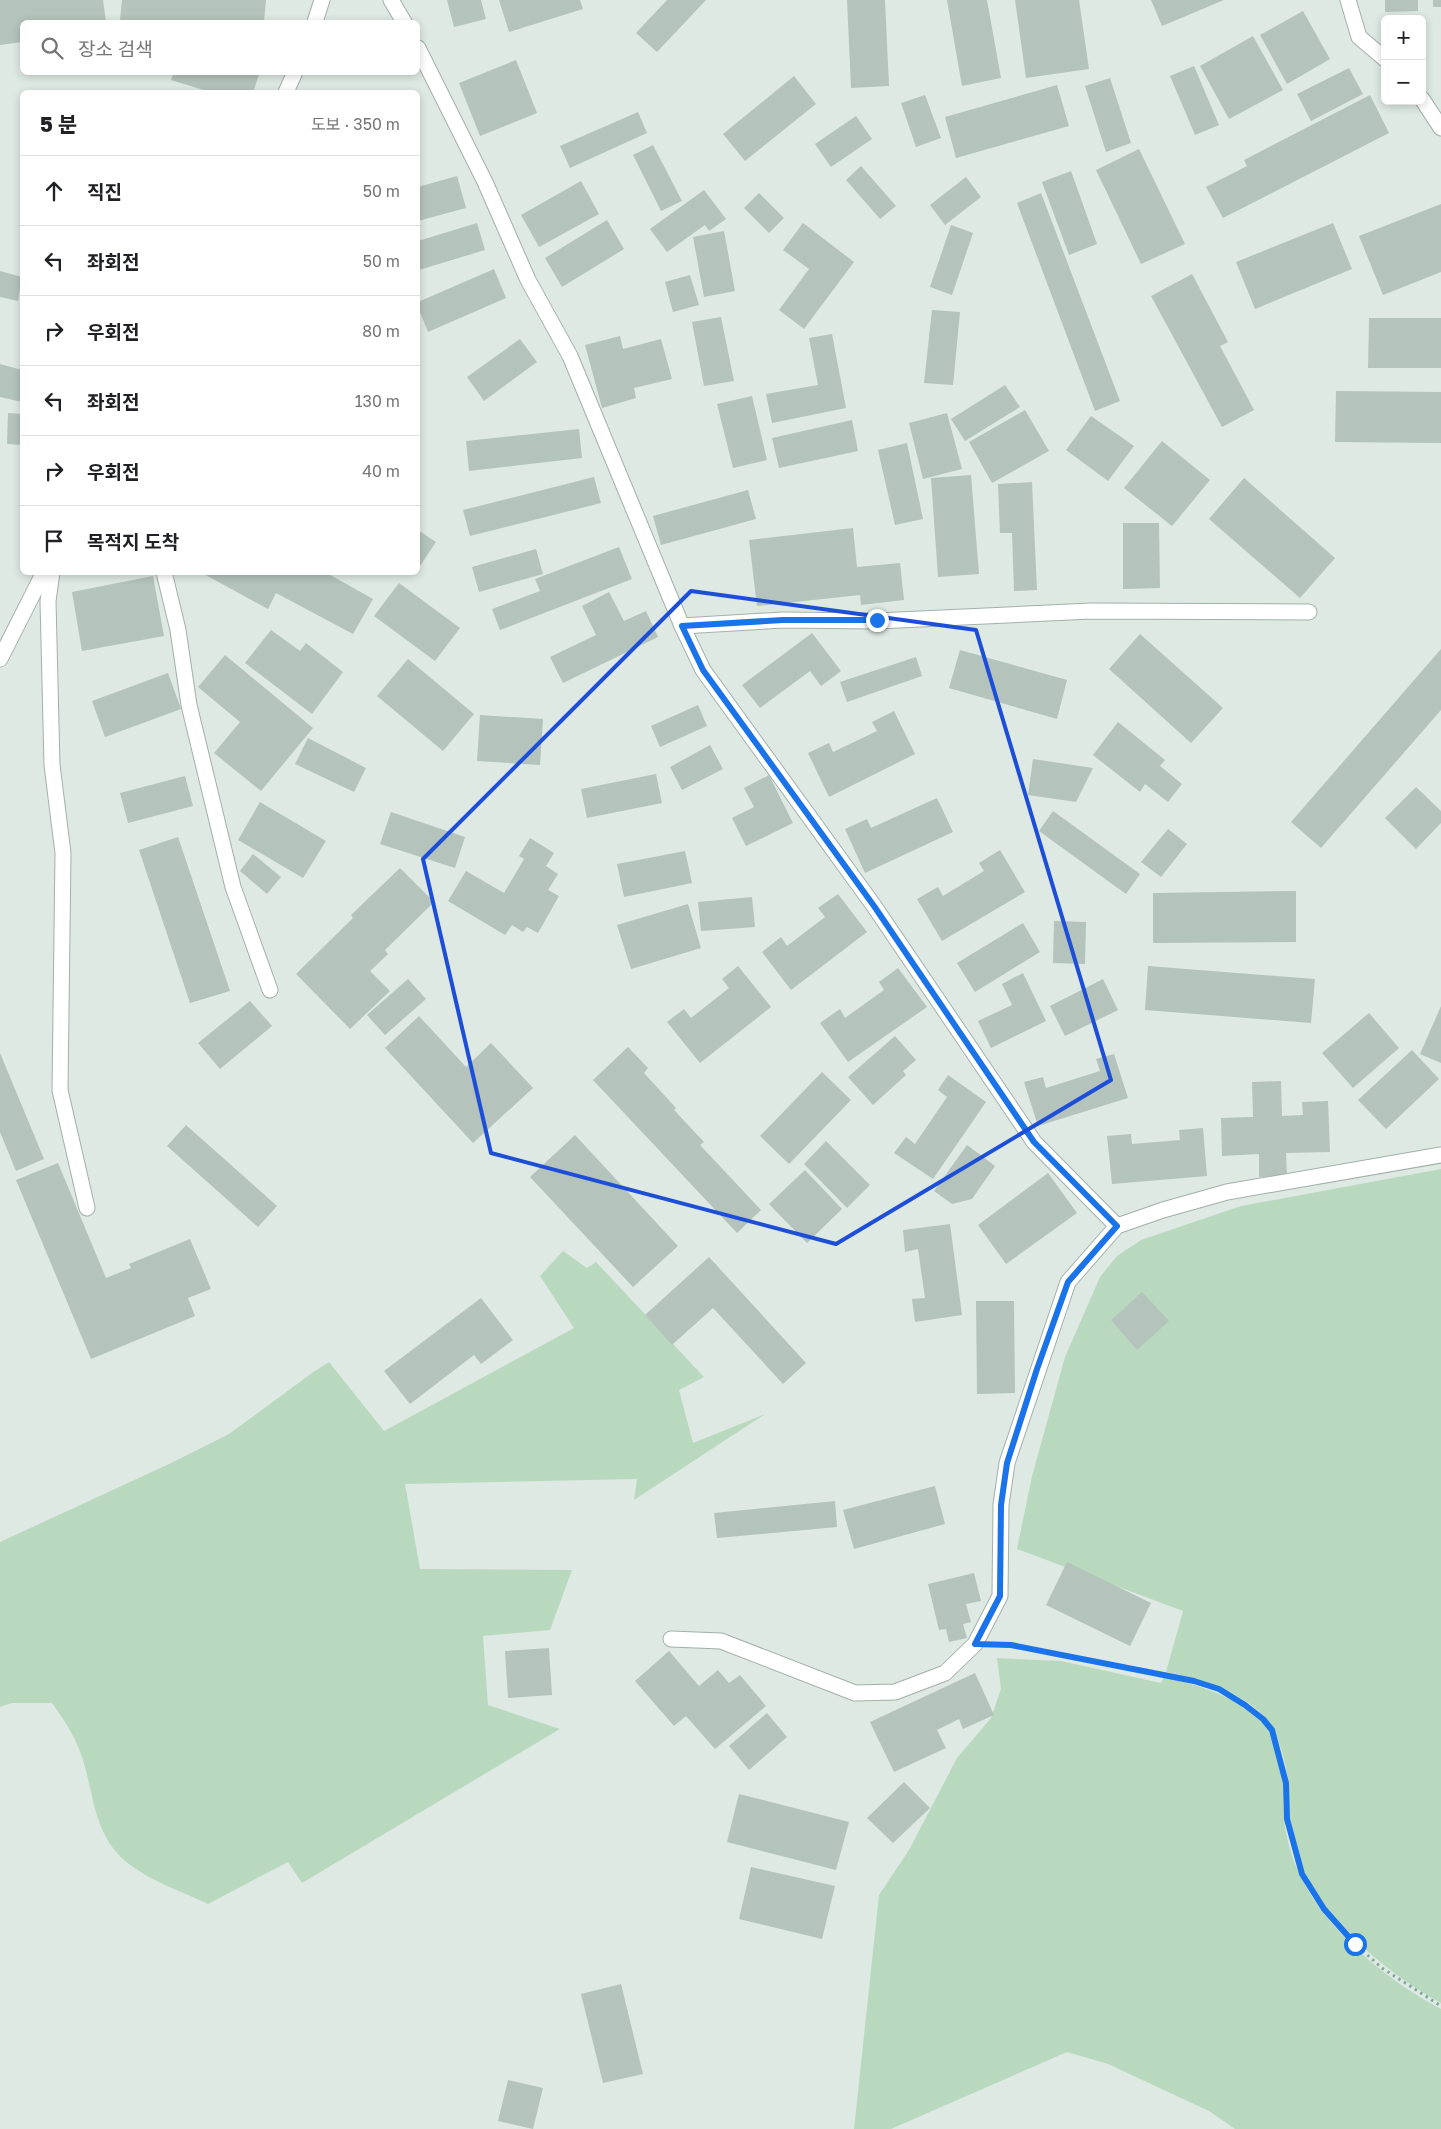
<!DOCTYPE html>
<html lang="ko">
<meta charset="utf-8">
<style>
body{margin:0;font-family:"Golos Text","Noto Sans KR",sans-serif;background:#f2f2f2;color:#202124}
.controls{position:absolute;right:15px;top:15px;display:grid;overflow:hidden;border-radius:8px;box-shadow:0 2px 8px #0003}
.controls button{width:45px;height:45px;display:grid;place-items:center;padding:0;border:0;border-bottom:1px solid #e0e0e0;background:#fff;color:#202124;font:25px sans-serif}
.stop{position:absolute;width:15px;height:15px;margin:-11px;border:4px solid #1a73e8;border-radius:50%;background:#fff}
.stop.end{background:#1a73e8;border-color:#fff;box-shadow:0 1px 5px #0008}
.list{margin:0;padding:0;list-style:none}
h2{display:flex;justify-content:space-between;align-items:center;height:65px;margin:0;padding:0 20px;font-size:21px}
h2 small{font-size:16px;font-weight:400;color:#757577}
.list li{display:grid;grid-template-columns:32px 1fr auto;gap:15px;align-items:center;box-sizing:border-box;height:70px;padding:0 20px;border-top:1px solid #e0e0e0}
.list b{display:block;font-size:19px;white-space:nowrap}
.list em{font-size:16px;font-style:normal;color:#757577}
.icon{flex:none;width:28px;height:28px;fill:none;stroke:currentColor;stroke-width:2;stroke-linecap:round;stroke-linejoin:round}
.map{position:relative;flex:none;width:1441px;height:2129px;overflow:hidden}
.search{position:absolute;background:#fff;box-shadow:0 2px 8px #0003;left:20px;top:20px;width:400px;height:55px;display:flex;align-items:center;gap:12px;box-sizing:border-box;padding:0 18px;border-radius:8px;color:#757577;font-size:19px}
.panel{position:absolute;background:#fff;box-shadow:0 2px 8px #0003;left:20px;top:90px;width:400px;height:485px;border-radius:8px}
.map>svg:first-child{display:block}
.green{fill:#b9d9bf}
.building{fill:#b4c3bc}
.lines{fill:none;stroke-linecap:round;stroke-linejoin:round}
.street-casing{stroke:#a2b0aa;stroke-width:17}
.path{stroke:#81aa9b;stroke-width:3;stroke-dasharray:2.5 4;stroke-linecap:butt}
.street{stroke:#fff;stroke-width:15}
.route{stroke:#1a73e8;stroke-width:6}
.marked{fill:none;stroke:#1d4ed8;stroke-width:4;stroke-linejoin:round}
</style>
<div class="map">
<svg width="1441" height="2129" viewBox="0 0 1441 2129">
<rect width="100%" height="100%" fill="#dee9e4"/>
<!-- green -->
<g class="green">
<path d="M1441 1169V2003C1390 1975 1331 1927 1305 1873 1298 1858 1292 1836 1289 1819 1288 1807 1289 1796 1288 1784 1287 1765 1278 1731 1265 1717 1241 1692 1199 1678 1166 1672L1183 1611 1017 1549 1032 1476 1065 1357 1100 1277 1117 1256 1141 1240 1241 1206Z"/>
<path d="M563 1251 587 1268 596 1262 704 1377 679 1390 693 1443 765 1414 634 1500 637 1479 405 1484 420 1569 572 1570 550 1630 483 1636 488 1705 560 1729 302 1883 288 1862 208 1904C181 1891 147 1880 124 1860 96 1835 94 1800 85 1767 78 1741 67 1724 52 1703H12L0 1707V1542L169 1464 229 1434 312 1373 329 1362 384 1431 574 1328 540 1276Z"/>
<path d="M997 1658 1061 1661 1161 1683 1164 1677C1193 1683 1255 1702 1269 1731 1276 1746 1281 1766 1283 1783 1284 1794 1283 1805 1284 1817 1285 1835 1292 1859 1300 1875 1326 1931 1388 1981 1441 2009V2129H1235L1209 2111 1108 2064 1067 2052 891 2129H854L879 1895 909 1850 957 1758 991 1718 1001 1689Z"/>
</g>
<!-- building -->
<g class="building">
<polygon points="0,0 103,0 106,22 22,22 22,42 0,45"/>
<polygon points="122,0 266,0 264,22 142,22 120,20"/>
<polygon points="447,0 481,0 486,19 454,27"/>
<polygon points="499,0 580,0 583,9 509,32"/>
<polygon points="667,0 706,0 657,52 636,33"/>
<polygon points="847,0 885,0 889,86 851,88"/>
<polygon points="947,0 987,0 1001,78 962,86"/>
<polygon points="1015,0 1079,0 1089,69 1026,78"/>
<polygon points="1151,0 1224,0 1162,26"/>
<polygon points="1385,0 1418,0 1418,11 1385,12"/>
<rect x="1433" y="0" width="8" height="7"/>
<polygon points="1303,11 1330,59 1287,84 1260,35"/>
<polygon points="1253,36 1283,90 1229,119 1200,66"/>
<polygon points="516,60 537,113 480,136 459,83"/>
<polygon points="1194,66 1219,125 1195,135 1170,76"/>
<polygon points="1349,68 1363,94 1311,121 1297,94"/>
<polygon points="174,72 260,72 253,92 210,92 171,80"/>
<polygon points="794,76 816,104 745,161 723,134"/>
<polygon points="1110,78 1131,143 1106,152 1085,86"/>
<polygon points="1057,85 1069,126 956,158 945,117"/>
<polygon points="925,95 941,138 916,147 901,103"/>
<polygon points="1370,95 1389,133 1223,218 1206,187 1247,166 1244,160"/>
<polygon points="638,112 647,133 570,168 560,146"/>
<polygon points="856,116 872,139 831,167 815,144"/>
<polygon points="653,145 682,201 661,211 633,155"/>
<polygon points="1139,149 1185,244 1141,264 1096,170"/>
<polygon points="861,166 896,206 880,219 846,180"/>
<polygon points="1071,171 1097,244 1069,255 1042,182"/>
<polygon points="457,176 466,208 418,221 418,187"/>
<polygon points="966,177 981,197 945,225 930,205"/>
<polygon points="581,181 599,214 539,247 521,215"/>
<polygon points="704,190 726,219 709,231 705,225 667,252 650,229"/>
<polygon points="759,193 784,218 769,233 744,208"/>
<polygon points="1041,193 1120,401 1095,411 1017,203"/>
<polygon points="1441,204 1441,272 1383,295 1359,236"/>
<polygon points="607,220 624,249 562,287 545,258"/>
<polygon points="477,223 485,250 419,270 418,241"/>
<polygon points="803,223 854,262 804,329 779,310 809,269 783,250"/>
<polygon points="1333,223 1352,269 1255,309 1236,262"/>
<polygon points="951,225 973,233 952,295 930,287"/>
<polygon points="724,231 735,291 704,297 693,237"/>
<polygon points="494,269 506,298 428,332 418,307 418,302"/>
<polygon points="0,271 22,277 18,301 0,297"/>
<polygon points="1192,274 1228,342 1220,346 1254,410 1222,427 1151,296"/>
<polygon points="690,275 699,305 673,312 665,282"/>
<polygon points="932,310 960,312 953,385 924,383"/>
<polygon points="721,317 734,381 704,386 692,322"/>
<polygon points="1369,318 1441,318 1441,368 1368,368"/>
<polygon points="832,334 846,408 772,423 766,394 818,385 809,338"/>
<polygon points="620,336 623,349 661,339 672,379 634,388 636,398 602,408 585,345"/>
<polygon points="520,339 537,362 484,401 467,377"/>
<polygon points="0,364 22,370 22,402 0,397"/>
<polygon points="1005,385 1020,407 965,441 951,419"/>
<polygon points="1336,391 1441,392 1441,443 1335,442"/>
<polygon points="752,396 767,460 733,468 717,404"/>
<polygon points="1025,410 1049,451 992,483 969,442"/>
<polygon points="8,413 22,414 22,445 7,444"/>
<polygon points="947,413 962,469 923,479 909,423"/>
<polygon points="1091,416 1134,446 1108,481 1066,450"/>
<polygon points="852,420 858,451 779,468 772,438"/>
<polygon points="579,429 582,458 469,471 466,441"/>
<polygon points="1162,441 1210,480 1172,526 1124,488"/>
<polygon points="907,443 923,519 895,525 878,450"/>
<polygon points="971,475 979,574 938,577 931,478"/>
<polygon points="594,477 601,503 470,536 463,510"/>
<polygon points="1244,478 1335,558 1300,598 1209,519"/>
<polygon points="1032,482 1037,590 1014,591 1012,533 1000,533 998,484"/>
<polygon points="748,490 756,519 661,545 653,516"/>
<polygon points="1123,523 1159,523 1160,588 1123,589"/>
<polygon points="853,528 857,567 900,563 904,600 861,605 860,595 757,606 749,540"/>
<polygon points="418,530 436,542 420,566 418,564"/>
<polygon points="619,547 632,579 500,630 492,609 540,591 535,579"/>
<polygon points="536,549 543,574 479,592 472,567"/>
<polygon points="200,572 325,572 373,599 353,634 276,593 268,609"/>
<polygon points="153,576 164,636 82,651 72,592"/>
<polygon points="399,583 460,628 435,661 374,616"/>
<polygon points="609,592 624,621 646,611 658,637 563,683 550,657 596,635 582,606"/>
<polygon points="271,630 300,651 306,643 343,672 312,714 245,663"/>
<polygon points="812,633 841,671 821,686 810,671 760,708 742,685"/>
<polygon points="1140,634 1223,708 1191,743 1109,669"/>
<polygon points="1441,649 1441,710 1321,848 1291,822"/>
<polygon points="960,650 1067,680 1057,719 949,688"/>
<polygon points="225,655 313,728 261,791 214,753 240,722 198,687"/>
<polygon points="916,657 922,676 847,702 840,682"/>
<polygon points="408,659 474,714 443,751 377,696"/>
<polygon points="168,673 181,709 105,737 92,701"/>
<polygon points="698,705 707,726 660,747 651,726"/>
<polygon points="894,711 915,754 829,797 808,753 829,743 833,752 877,731 872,722"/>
<polygon points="480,715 543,719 540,765 477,761"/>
<polygon points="1118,722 1165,760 1160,766 1182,784 1168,802 1145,784 1140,792 1093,755"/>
<polygon points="308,738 366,768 354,792 295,764"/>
<polygon points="710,745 723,769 682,790 670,767"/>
<polygon points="1033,759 1093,768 1076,802 1028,795"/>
<polygon points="656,774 662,803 587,818 581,789"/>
<polygon points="769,775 793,823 746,846 732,818 754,807 744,788"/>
<polygon points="185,776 193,806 128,823 120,793"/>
<polygon points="1416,787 1441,811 1441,823 1416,849 1385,818"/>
<polygon points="937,798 953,832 865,873 845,829 867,819 871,828"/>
<polygon points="260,802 326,841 303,878 238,840"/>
<polygon points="1053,811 1140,874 1126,894 1039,831"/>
<polygon points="391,812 465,837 455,868 380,844"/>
<polygon points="1168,829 1187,844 1161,877 1141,862"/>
<polygon points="178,837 230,991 190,1003 139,850"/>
<polygon points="530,838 554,853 546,866 558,874 548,890 559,896 538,933 527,927 523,932 512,925 505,935 448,901 466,871 504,893 524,859 519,856"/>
<polygon points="1000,850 1025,892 942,941 917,899 938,887 943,896 984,871 979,863"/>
<polygon points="685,851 692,883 624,897 617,864"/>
<polygon points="253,854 281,877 267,894 240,871"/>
<polygon points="400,868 434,902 385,950 388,954 370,971 390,991 350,1029 296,974 353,918 351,915"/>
<polygon points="1296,891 1296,942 1153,943 1153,893"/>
<polygon points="838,894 867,932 791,990 762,952 781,937 787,946 825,917 818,908"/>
<polygon points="752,897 755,927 701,931 698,902"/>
<polygon points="688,904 701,948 631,969 617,925"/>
<polygon points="1054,921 1086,922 1085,964 1053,963"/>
<polygon points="1023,923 1040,952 975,992 957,963"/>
<polygon points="738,966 771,1007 700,1063 667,1022 684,1009 691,1018 729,988 722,979"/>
<polygon points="1148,966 1315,979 1311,1023 1145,1010"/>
<polygon points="898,968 927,1007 848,1062 820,1023 840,1009 845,1018 884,990 879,982"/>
<polygon points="1023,973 1046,1021 991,1048 978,1021 1012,1005 1002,984"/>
<polygon points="408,979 426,999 385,1035 367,1015"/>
<polygon points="1103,979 1118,1010 1065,1036 1050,1006"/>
<polygon points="250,1001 272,1026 220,1069 198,1043"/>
<polygon points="1441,1006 1441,1063 1420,1054"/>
<polygon points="1369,1013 1399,1048 1353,1088 1322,1053"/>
<polygon points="419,1016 466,1067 491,1043 533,1088 473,1143 385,1048"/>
<polygon points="895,1036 916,1060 903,1071 906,1075 873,1105 848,1077"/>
<polygon points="628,1047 648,1068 644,1073 676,1108 674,1110 704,1142 700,1145 761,1210 737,1233 593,1080"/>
<polygon points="1412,1050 1439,1079 1386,1129 1358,1100"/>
<polygon points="0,1053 44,1159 16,1171 0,1132"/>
<polygon points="1114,1054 1128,1098 1038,1126 1024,1082 1043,1077 1046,1088 1100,1071 1096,1059"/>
<polygon points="822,1072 851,1100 789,1164 760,1136"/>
<polygon points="948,1075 986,1102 933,1179 894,1153 906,1137 915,1144 947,1097 938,1090"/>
<polygon points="1281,1081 1282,1116 1303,1115 1302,1102 1328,1101 1330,1152 1286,1153 1287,1176 1259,1177 1259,1154 1222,1156 1221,1118 1253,1117 1252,1082"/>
<polygon points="186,1125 277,1206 258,1227 167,1146"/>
<polygon points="1203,1128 1207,1176 1112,1184 1107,1136 1131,1134 1132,1144 1180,1140 1179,1130"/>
<polygon points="575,1135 678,1246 633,1287 530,1177"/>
<polygon points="826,1141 870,1185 847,1208 804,1164"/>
<polygon points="967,1145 995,1166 972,1199 952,1204 934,1191"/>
<polygon points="58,1163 106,1278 131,1268 129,1264 190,1239 211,1289 188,1298 195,1316 91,1359 16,1180"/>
<polygon points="805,1170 842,1209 807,1243 769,1204"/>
<polygon points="1048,1173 1077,1213 1006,1264 978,1225"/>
<polygon points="950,1224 962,1315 915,1322 912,1299 925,1298 918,1249 905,1252 903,1230"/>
<polygon points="709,1257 806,1363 783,1384 713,1308 672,1345 645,1315"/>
<polygon points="1142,1292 1169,1321 1137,1350 1111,1320"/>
<polygon points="481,1298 513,1340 481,1364 474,1355 410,1404 384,1371"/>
<polygon points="976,1301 1014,1301 1015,1393 977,1394"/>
<polygon points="935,1486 945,1524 854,1549 843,1510"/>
<polygon points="835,1501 837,1527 717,1538 714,1513"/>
<polygon points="1067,1562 1151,1603 1130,1646 1046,1605"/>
<polygon points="974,1573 981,1601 966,1604 971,1622 963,1624 967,1638 949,1642 946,1629 939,1630 928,1584"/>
<polygon points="549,1648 552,1695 508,1698 505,1651"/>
<polygon points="669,1651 699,1686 718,1670 729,1683 740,1675 766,1706 715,1749 686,1716 674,1726 635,1681"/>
<polygon points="975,1673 994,1715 963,1729 959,1719 937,1730 946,1748 894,1772 870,1722"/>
<polygon points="767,1713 787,1737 749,1770 729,1746"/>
<polygon points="904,1782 930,1808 893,1843 867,1818"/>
<polygon points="739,1794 849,1822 836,1870 727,1842"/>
<polygon points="751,1867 835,1886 822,1939 739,1919"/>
<polygon points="621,1984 643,2074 603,2083 581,1994"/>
<polygon points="508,2080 543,2088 533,2129 498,2121"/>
</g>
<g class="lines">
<!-- street casing -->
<g class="street-casing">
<g id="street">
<polyline points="391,0 404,22"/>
<polyline points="1348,0 1359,37 1385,59"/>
<polyline points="315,22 322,0"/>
<polyline points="418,48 485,182 528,280 570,356 682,626 783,620 877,621 1091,611 1309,612"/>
<polyline points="286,92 295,72"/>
<polyline points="1422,99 1441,128"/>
<polyline points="52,572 48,601 52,765 63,853 60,1090 87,1208"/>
<polyline points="164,572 178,630 189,705 233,887 270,990"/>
<polyline points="682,626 703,670 874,906 1034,1142 1117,1226"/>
<polyline points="0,659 44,572"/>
<polyline points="671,1639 721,1641 855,1693 895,1692 945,1673 975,1644 1000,1596 1001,1505 1007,1463 1068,1282 1117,1226 1163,1210 1227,1192 1441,1155"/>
</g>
</g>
<!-- path -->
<polyline class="path" points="1004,1645 1151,1671 1195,1681 1219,1689 1263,1719 1271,1730 1283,1766 1286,1783 1287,1819 1295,1851 1302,1874 1314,1894 1324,1909 1355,1944 1382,1968 1441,2006"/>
<!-- street -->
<use href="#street" class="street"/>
</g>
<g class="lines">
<!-- route -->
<polyline class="route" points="877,620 783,620 682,626 703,670 874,906 1034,1142 1117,1226 1068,1282 1037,1369 1007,1463 1001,1505 1000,1596 975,1644 1011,1645 1194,1681 1219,1689 1245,1705 1263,1719 1272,1730 1286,1783 1287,1819 1302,1874 1324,1909 1355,1944"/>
</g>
<!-- marked area -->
<path class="marked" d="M691 591 976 630 1111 1080 836 1244 491 1153 423 859Z"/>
</svg>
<div class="controls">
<button>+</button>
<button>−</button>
</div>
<div class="stop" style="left:1355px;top:1944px"></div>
<div class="stop end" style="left:877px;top:620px"></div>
<div class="search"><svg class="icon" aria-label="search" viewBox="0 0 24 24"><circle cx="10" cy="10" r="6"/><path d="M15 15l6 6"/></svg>장소 검색</div>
<section class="panel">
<h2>5 분<small>도보 · 350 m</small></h2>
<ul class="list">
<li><svg class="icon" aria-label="ahead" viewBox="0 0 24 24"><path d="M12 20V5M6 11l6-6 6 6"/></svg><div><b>직진</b></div><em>50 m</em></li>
<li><svg class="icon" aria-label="left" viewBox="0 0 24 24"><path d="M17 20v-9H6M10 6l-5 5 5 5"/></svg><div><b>좌회전</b></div><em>50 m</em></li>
<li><svg class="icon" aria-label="right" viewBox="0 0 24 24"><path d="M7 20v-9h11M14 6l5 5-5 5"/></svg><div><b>우회전</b></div><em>80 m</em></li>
<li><svg class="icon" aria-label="left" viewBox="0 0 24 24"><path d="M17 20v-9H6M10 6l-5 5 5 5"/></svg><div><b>좌회전</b></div><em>130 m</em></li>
<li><svg class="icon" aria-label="right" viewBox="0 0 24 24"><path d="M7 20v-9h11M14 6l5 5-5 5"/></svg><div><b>우회전</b></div><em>40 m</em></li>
<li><svg class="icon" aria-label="arrive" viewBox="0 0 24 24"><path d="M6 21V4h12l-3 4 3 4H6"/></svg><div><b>목적지 도착</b></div></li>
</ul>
</section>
</div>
